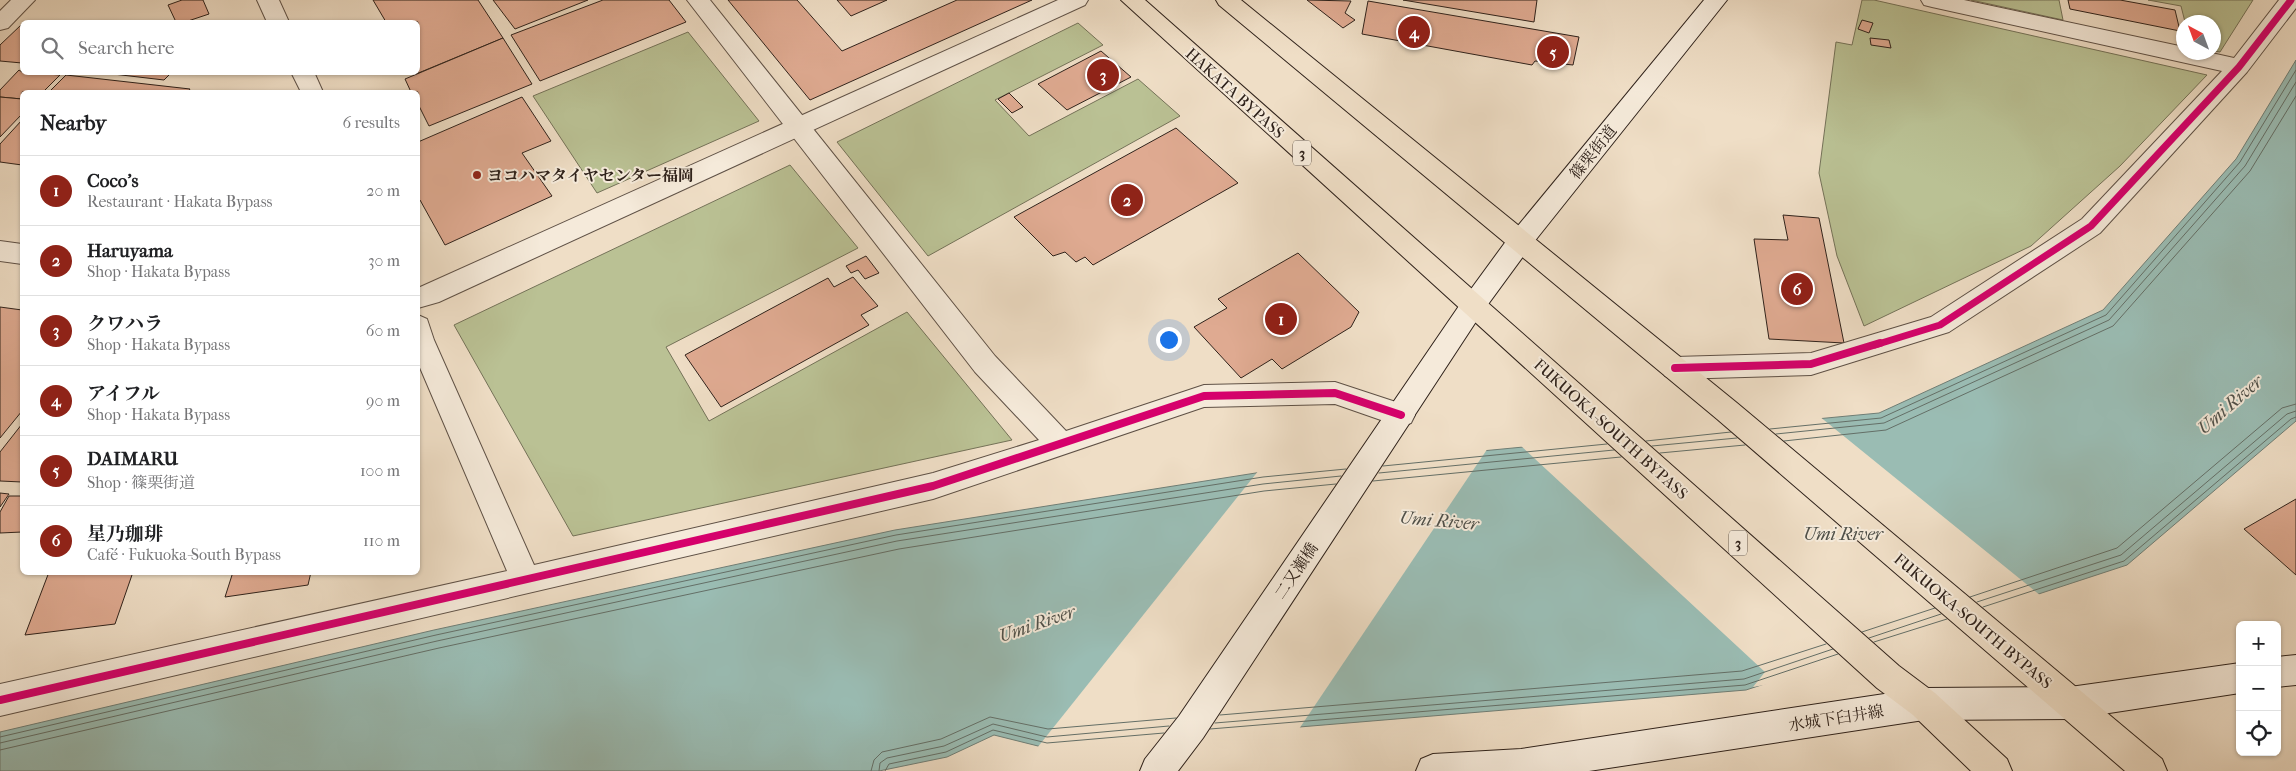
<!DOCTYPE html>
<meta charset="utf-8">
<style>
body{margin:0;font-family:"IM FELL French Canon","Noto Serif JP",serif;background:#f2f2f2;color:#202124}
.controls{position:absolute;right:15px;bottom:15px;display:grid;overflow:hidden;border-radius:8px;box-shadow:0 1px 4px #0004}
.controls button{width:45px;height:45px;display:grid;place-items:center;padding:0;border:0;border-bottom:1px solid #e0e0e0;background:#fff;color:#202124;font:25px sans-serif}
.compass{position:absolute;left:2176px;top:15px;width:45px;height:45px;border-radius:50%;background:#fff;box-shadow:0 1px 4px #0004;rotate:319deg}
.you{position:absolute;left:1168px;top:339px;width:18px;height:18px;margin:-12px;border:4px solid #fff;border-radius:50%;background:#1a73e8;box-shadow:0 0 0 8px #1a73e833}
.badge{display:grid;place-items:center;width:32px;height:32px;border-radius:50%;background:#8f2418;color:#fff;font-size:16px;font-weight:700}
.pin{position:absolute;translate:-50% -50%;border:2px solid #fff;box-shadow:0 1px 5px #0006}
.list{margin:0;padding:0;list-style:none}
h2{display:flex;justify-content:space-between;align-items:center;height:65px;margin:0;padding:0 20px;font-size:21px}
h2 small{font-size:16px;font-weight:400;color:#757577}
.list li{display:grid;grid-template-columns:32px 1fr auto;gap:15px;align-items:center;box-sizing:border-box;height:70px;padding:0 20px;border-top:1px solid #e0e0e0}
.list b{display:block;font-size:19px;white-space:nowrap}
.list p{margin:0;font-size:16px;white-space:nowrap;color:#757577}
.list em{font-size:16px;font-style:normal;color:#757577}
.icon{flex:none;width:28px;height:28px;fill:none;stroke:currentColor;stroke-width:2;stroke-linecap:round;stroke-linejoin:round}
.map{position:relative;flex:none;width:2296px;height:771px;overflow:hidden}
.search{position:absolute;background:#fff;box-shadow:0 1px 4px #0004;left:20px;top:20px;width:400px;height:55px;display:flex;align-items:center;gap:12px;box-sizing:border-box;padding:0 18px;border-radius:8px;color:#757577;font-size:19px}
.panel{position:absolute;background:#fff;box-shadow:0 1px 4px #0004;left:20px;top:90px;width:400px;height:485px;border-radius:8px}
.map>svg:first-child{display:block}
.green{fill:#bac194;stroke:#747258}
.water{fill:#9abcb3;stroke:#6f7e76}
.pier{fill:#efdec6}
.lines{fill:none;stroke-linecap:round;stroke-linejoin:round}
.shore{stroke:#646f67;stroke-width:1}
.building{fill:#dfaa91;stroke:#2f221b}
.minor-casing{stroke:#5f5146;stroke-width:2}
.tertiary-casing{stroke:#5f5146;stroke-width:2}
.secondary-casing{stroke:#2f221b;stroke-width:2}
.trunk-casing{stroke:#2f221b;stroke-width:2}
.minor{fill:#f5eada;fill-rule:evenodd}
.tertiary{fill:#f5eada;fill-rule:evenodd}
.secondary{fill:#f5eada;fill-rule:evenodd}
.trunk{fill:#efdec6;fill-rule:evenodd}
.cycleway-far1-casing{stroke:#f5eada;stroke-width:9}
.cycleway-casing{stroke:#f5eada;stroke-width:11}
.cycleway-far1{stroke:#d6006c;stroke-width:7}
.cycleway{stroke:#d6006c;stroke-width:8}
.poi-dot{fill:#8f2418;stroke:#f5eada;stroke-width:2}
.labels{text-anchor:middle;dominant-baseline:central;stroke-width:4;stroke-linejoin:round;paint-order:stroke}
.shield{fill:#f5eada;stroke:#6a5e54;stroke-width:1}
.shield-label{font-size:15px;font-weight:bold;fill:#2f221b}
.street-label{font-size:16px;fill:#2f221b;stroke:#f5eada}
.poi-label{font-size:16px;font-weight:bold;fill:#2f221b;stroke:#f5eada;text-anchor:start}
.water-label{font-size:18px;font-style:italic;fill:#4f5049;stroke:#f5eada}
</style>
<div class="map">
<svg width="2296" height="771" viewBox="0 0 2296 771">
<rect width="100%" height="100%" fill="#efdec6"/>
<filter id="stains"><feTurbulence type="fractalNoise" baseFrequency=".004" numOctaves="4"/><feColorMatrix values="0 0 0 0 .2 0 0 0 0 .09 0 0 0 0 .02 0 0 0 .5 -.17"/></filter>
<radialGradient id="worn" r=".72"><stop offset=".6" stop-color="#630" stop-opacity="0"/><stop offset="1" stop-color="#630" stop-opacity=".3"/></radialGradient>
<!-- green -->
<g class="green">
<polygon points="1862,0 1874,0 2207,75 2120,166 2031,246 1864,326 1837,256 1819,173 1836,42 1852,45"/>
<polygon points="1971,0 2059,0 2063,20"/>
<polygon points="2148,0 2253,0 2220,52 2214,51 2214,22 2185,22 2181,6"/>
<polygon points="1078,23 1103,45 995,100 1029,136 1138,79 1180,116 928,256 837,142"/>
<polygon points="688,32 759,121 597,193 533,96"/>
<polygon points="790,165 858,248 666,347 709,421 907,312 1012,440 573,536 454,325"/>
</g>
<!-- water -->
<polygon class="water" points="2296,60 2296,421 2127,565 1746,690 1046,748 994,735 947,757 879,771 0,771 0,732 434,630 895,530 1262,472 1879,413 2103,310 2236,159"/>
<!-- pier -->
<g class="pier">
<polygon points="1819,416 2041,596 1770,684 1753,687 1765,672 1520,445"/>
<polygon points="1488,448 1299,729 1046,750 1037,748 1259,470"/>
</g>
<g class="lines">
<!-- shore -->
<g class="shore">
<polyline points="1770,429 1881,418 2106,315 2240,162 2296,70"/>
<polyline points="1776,434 1884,423 2109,320 2245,166 2296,82"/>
<polyline points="1646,441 1731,432"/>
<polyline points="1784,441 1886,430 2113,326 2250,171 2296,96"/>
<polyline points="1652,446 1737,438"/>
<polyline points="1660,453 1745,445"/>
<polyline points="1383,466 1607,444"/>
<polyline points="1379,473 1614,450"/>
<polyline points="1373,481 1621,457"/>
<polyline points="1970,597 2117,548 2282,408 2296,404"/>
<polyline points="1977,602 2121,555 2287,414 2296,411"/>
<polyline points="1983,607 2124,561 2291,419 2296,417"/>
<polyline points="1862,632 1935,608"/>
<polyline points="1869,638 1941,614"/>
<polyline points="1874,642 1947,619"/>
<polyline points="1220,715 1742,671 1826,644"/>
<polyline points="1215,723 1744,679 1833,649"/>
<polyline points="1210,729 1745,685 1838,654"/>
<polyline points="0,737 436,635 896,535 1263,477 1346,469"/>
<polyline points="0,743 437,641 897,541 1263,484 1341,476"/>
<polyline points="0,750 439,648 899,549 1264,491 1336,484"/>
<polyline points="871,771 874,760 882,752 941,739 990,717 1048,729 1176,718"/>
<polyline points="879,771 880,763 887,758 944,746 993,724 1047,737 1169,726"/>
<polyline points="885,771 889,764 946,752 993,730 1047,743 1164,733"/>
</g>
</g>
<!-- building -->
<g class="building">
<polygon points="182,0 203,0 209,14 185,22 176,22 168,5"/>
<polygon points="373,0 478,0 503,38 416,74 418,22 386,22"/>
<polygon points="493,0 588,0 515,29"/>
<polygon points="603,0 669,0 686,22 540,81 511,35"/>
<polygon points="728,0 797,0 842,51 957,0 1032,0 810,100"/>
<polygon points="837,0 887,0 851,16"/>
<polygon points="1307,0 1351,1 1345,13 1355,20 1343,28"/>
<polygon points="1403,0 1537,0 1534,22"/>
<polygon points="2068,0 2120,0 2175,10 2180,31 2070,9"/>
<polygon points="1368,1 1579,37 1573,65 1535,61 1532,65 1362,34"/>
<polygon points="1862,20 1873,23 1869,33 1858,29"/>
<polygon points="21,25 22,26 22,63 0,61 0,45"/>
<polygon points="503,38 532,84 429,126 418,104 418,92 411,92 405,79"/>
<polygon points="1870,38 1889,40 1891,48 1871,45"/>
<polygon points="1101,51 1131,77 1067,110 1038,84"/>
<polygon points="19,70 22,72 60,75 43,92 22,92 22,99 0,97 0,90"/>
<polygon points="96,72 172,72 164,80"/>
<polygon points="66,75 190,89 188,92 49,92"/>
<polygon points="1009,93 1023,107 1012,113 998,99"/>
<polygon points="0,97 22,99 22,114 0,137"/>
<polygon points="522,97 551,141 522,153 552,196 445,245 420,200 418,200 418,142"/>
<polygon points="22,120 22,165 0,162 0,144"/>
<polygon points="1176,128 1238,183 1093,265 1085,257 1076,262 1065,252 1053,256 1014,217"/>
<polygon points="1783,215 1819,218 1844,343 1769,339 1754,239 1788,240"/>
<polygon points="1298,253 1359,312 1351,327 1282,369 1272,359 1241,378 1194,327 1227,308 1218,299"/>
<polygon points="866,256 879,273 865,279 858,270 851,273 846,266"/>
<polygon points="853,277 878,306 861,315 869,325 721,407 685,355 828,278 834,287"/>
<polygon points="0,307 22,310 22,411 0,438"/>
<polygon points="22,424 22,482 0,481 0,452"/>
<polygon points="0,493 9,494 0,507"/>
<polygon points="9,496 22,496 22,532 0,533 0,512"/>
<polygon points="2296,499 2296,575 2244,529"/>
<polygon points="49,572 133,572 115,624 25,635"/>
<polygon points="233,572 311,572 308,585 225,597"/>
</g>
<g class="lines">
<!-- minor casing -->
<g class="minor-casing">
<g id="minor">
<polygon points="11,0 35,0 8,28 0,30 0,11"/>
<polygon points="257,0 279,0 289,22 267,22"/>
<polygon points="687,0 710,0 995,356 1066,431 1204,385 1335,382 1411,407 1415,415 1411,423 1401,427 1335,404 1204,407 933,499 0,716 0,684 507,571 418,363 418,315 427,319 434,340 534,565 933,473 1039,440 975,372"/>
<polygon points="1921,0 1964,0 2184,47 2184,52 2207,52 2234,58 2279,0 2296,0 2296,8 2247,72 2100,233 1949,332 1811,375 1675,379 1665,376 1661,368 1665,360 1675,357 1811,353 1931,317 2082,219 2222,71 1932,7 1924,5"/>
<polygon points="291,72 314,72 323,92 301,92"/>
</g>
</g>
<!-- tertiary casing -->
<g class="tertiary-casing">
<g id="tertiary">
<polygon points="1058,0 1088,0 1085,5 439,302 418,308 418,288"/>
<polygon points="0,241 22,244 22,264 0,261"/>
</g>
</g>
<!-- secondary casing -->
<g class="secondary-casing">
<g id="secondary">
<polygon points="1704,0 1727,0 1530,247 1481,314 1203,738 1178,771 1140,771 1145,759 1179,716 1463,300 1512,233"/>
<polygon points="2296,655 2296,685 2277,687 2277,657"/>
<polygon points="2240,663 2240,693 2070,719 1924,720 1589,771 1416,771 1421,759 1433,754 1521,749 1924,688 2070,687"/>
</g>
</g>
<!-- trunk casing -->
<g class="trunk-casing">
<g id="trunk">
<polygon points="1121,0 1145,0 1899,666 1935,693 2007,759 2012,771 1971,771 1913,715 1877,688"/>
<polygon points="1216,0 1241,0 1737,403 2162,759 2167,771 2125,771 1717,419 1219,5"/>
</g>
</g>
<!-- minor -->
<use href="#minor" class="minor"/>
<!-- tertiary -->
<use href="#tertiary" class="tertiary"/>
<!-- secondary -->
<use href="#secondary" class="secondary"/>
<!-- trunk -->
<use href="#trunk" class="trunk"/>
<!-- cycleway-far1 casing -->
<g class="cycleway-far1-casing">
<polyline id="cycleway-far1" points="1875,345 1940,325 2091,226 2239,67 2291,0"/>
</g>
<!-- cycleway casing -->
<g class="cycleway-casing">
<g id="cycleway">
<polyline points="1675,368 1811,364 1880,343"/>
<polyline points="0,700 933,486 1204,396 1335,393 1401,415"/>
</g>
</g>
<!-- cycleway-far1 -->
<use href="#cycleway-far1" class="cycleway-far1"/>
<!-- cycleway -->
<use href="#cycleway" class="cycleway"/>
</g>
<!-- markers -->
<circle class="poi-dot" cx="477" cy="175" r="5"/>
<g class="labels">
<!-- shield labels -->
<g class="shield">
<rect x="1293" y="140.5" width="18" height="25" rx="4"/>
<rect x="1729" y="530.5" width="18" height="25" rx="4"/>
</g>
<g class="shield-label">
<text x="1302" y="153">3</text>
<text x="1738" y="543">3</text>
</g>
<!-- street labels -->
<g class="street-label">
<text transform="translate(1235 93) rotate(42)">HAKATA BYPASS</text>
<text transform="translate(1593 152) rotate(-51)">篠栗街道</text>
<text transform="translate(1611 429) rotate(42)">FUKUOKA-SOUTH BYPASS</text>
<text transform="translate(1296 571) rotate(-56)">二又瀬橋</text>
<text transform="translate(1973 621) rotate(40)">FUKUOKA-SOUTH BYPASS</text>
<text transform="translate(1836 718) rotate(-9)">水城下臼井線</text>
</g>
<!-- poi labels -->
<g class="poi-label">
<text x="487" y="175">ヨコハマタイヤセンター福岡</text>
</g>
<!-- water labels -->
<g class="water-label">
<text transform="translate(2230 405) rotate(-41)">Umi River</text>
<text transform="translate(1439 521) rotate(5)">Umi River</text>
<text x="1843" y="534">Umi River</text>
<text transform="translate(1037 624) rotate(-19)">Umi River</text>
</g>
</g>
<rect width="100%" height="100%" filter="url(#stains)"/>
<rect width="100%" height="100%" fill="url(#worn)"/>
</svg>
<div class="controls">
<button>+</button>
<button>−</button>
<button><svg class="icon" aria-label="locate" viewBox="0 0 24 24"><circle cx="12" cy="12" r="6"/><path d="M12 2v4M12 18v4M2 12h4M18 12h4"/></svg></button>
</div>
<svg class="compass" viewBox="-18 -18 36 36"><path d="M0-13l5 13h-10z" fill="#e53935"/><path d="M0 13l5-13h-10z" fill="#757577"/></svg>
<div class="you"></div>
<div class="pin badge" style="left:1281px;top:319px">1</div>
<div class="pin badge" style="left:1127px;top:200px">2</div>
<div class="pin badge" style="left:1103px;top:75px">3</div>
<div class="pin badge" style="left:1414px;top:32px">4</div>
<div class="pin badge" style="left:1553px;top:52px">5</div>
<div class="pin badge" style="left:1797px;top:289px">6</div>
<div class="search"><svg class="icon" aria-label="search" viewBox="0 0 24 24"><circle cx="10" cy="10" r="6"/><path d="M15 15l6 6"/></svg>Search here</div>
<section class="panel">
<h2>Nearby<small>6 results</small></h2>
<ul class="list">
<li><span class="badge">1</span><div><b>Coco's</b><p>Restaurant · Hakata Bypass</p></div><em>20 m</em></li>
<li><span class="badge">2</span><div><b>Haruyama</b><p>Shop · Hakata Bypass</p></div><em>30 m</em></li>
<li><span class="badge">3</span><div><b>クワハラ</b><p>Shop · Hakata Bypass</p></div><em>60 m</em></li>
<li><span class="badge">4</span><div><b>アイフル</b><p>Shop · Hakata Bypass</p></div><em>90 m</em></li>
<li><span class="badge">5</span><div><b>DAIMARU</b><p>Shop · 篠栗街道</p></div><em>100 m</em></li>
<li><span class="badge">6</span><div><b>星乃珈琲</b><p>Café · Fukuoka-South Bypass</p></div><em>110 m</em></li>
</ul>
</section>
</div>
